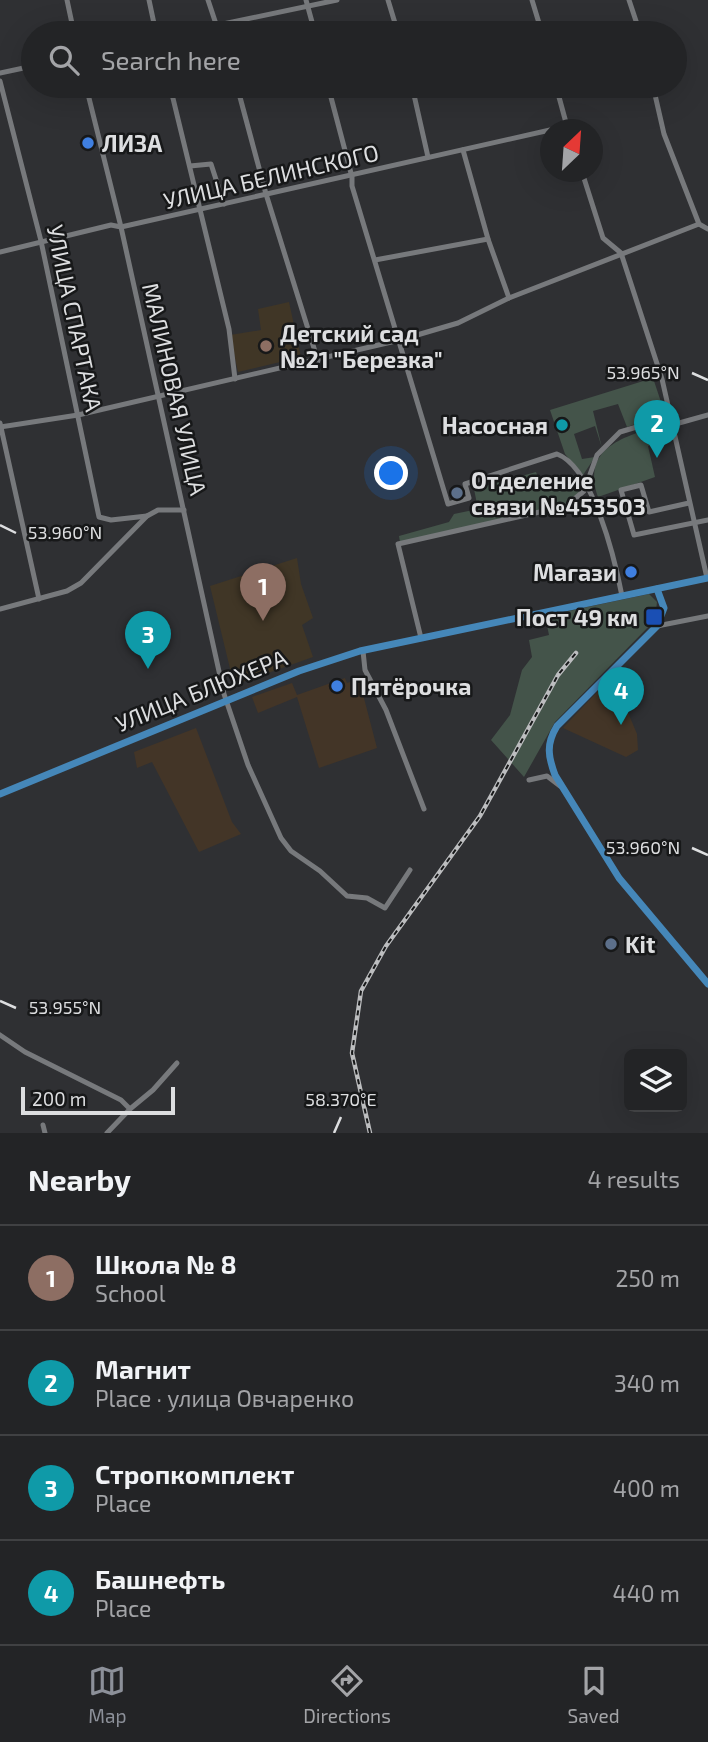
<!DOCTYPE html>
<meta charset="utf-8">
<style>
body{margin:0;font-family:"Exo 2",sans-serif;background:#2f3032;color:#f1f3f6}
.controls{position:absolute;right:21px;bottom:21px;display:grid;overflow:hidden;border-radius:10px;box-shadow:0 7px 28px #0002}
.controls button{width:63px;height:63px;display:grid;place-items:center;padding:0;border:0;border-bottom:2px solid #404143;background:#232426;color:#f1f3f6;font:35px sans-serif}
.compass{position:absolute;left:540px;top:119px;width:63px;height:63px;border-radius:50%;background:#232426;box-shadow:0 7px 28px #0002;rotate:25deg}
.scale{position:absolute;left:21px;bottom:18px;width:154px;box-sizing:border-box;padding-left:7px;border:4px solid #dddee0;border-top:0;font-size:19px;line-height:24px;white-space:nowrap;color:#dddee0;-webkit-text-stroke:5px #171819;paint-order:stroke}
.you{position:absolute;left:392px;top:474px;width:24px;height:24px;margin:-18px;border:5px solid #fff;border-radius:50%;background:#1a73e8;box-shadow:0 0 0 10px #1a73e833}
.badge{display:grid;place-items:center;width:46px;height:46px;border-radius:50%;background:#8c9099;color:#fff;font-size:23px;font-weight:700}
.pin{position:absolute;translate:-50% -58px;filter:drop-shadow(0 2px 4px #0008)}
.pin::after{content:'';position:absolute;top:37px;width:24px;height:21px;background:inherit;clip-path:polygon(0 0,100% 0,50% 100%)}
.list{margin:0;padding:0;list-style:none}
h2{display:flex;justify-content:space-between;align-items:center;height:91px;margin:0;padding:0 28px;font-size:30px}
h2 small{font-size:23px;font-weight:400;color:#a3a4a7}
.list li{display:grid;grid-template-columns:46px 1fr auto;gap:21px;align-items:center;box-sizing:border-box;height:105px;padding:0 28px;border-top:2px solid #404143}
.list b{display:block;font-size:26px;white-space:nowrap}
.list p{margin:0;font-size:23px;white-space:nowrap;color:#a3a4a7}
.list em{font-size:23px;font-style:normal;color:#a3a4a7}
.icon{flex:none;width:38px;height:38px;fill:none;stroke:currentColor;stroke-width:2;stroke-linecap:round;stroke-linejoin:round}
.map{position:relative;flex:none;width:708px;height:1133px;overflow:hidden}
.search{position:absolute;background:#232426;box-shadow:0 7px 28px #0002;left:21px;right:21px;top:21px;height:77px;display:flex;align-items:center;gap:18px;box-sizing:border-box;padding:0 24px;border-radius:38px;color:#a3a4a7;font-size:26px}
.sheet{height:511px;background:#232426}
nav{display:flex;justify-content:space-around;align-items:center;box-sizing:border-box;height:98px;border-top:2px solid #404143;background:#232426;font-size:19px;color:#a3a4a7}
nav a{display:grid;justify-items:center;gap:4px}
nav .on{color:#8c9099}
.map>svg:first-child{display:block}
.commercial{fill:#433527}
.education{fill:#403626}
.green{fill:#44544a}
.lines{fill:none;stroke-linecap:round;stroke-linejoin:round}
.minor{stroke:#77797c;stroke-width:5}
.major{stroke:#4587b9;stroke-width:7}
.rail-casing{stroke:#bcbdbf;stroke-width:4.5}
.rail{stroke:#171819;stroke-width:2;stroke-dasharray:5;stroke-linecap:butt}
.ticks{fill:none;stroke:#dddee0;stroke-width:2.5}
.shop-dot{fill:#3f7fe0;stroke:#171819;stroke-width:2.5}
.education-dot{fill:#8d6e63;stroke:#171819;stroke-width:2.5}
.culture-dot{fill:#0f9aa8;stroke:#171819;stroke-width:2.5}
.service-dot{fill:#5c6f8a;stroke:#171819;stroke-width:2.5}
.transit-dot{fill:#1a4fb4;stroke:#171819;stroke-width:2.5}
.labels{text-anchor:middle;dominant-baseline:central;stroke-width:5;stroke-linejoin:round;paint-order:stroke}
.poi-label{font-size:23px;font-weight:bold;fill:#dddee0;stroke:#171819;text-anchor:start}
.street-label{font-size:23px;fill:#dddee0;stroke:#171819}
.ticks-label{font-size:18px;text-anchor:middle;fill:#dddee0;stroke:#171819;stroke-width:5;stroke-linejoin:round;paint-order:stroke}
</style>
<div class="map">
<svg width="708" height="1133" viewBox="0 0 708 1133">
<rect width="100%" height="100%" fill="#2f3033"/>
<!-- commercial -->
<g class="commercial">
<polygon points="619,669 619,691 637,734 638,750 626,757 563,728"/>
<polygon points="345,678 347,683 359,679 377,748 319,768 297,697 258,713 252,697 292,683 297,695"/>
<polygon points="196,728 232,822 241,834 199,852 152,762 137,768 134,752"/>
</g>
<!-- education -->
<g class="education">
<polygon points="289,302 301,357 238,372 230,335 261,330 258,309"/>
<polygon points="297,558 301,584 313,618 302,625 313,657 234,685 210,586"/>
</g>
<!-- green -->
<g class="green">
<polygon points="653,378 665,414 627,427 618,404 593,411 602,448 595,426 574,434 582,459 595,457 583,475 565,454 550,410"/>
<path d="M664 424 667 441 648 446 655 477 598 497C581 446 625 437 664 424Z"/>
<polygon points="536,472 543,491 566,484 568,486 580,484 581,492 564,505 400,542 399,536 449,522 454,514 478,509 474,489"/>
<polygon points="649,594 657,602 655,620 555,722 524,777 491,740 510,715 522,670 532,657 529,640 549,635 545,616"/>
</g>
<g class="lines">
<!-- minor -->
<g class="minor">
<polyline points="67,0 74,33"/>
<polyline points="149,0 156,33"/>
<polyline points="208,0 219,33"/>
<polyline points="306,0 315,33"/>
<polyline points="388,0 398,33"/>
<polyline points="532,0 542,33"/>
<polyline points="629,0 640,33"/>
<polyline points="180,33 337,0"/>
<polyline points="0,73 33,66"/>
<polyline points="0,81 41,241 99,517 111,520 147,516"/>
<polyline points="86,86 121,227 224,694 248,765 281,838 291,851 320,871 347,896 367,898 385,908 410,870"/>
<polyline points="170,86 229,329 235,379"/>
<polyline points="237,86 266,194 318,361"/>
<path d="M328 86 352 177V186L448 504 469 498 465 484 557 454C593 467 615 560 622 596"/>
<polyline points="412,86 428,157"/>
<polyline points="556,86 568,130"/>
<polyline points="653,86 664,134 699,224 708,229"/>
<polyline points="463,150 488,239 509,298"/>
<polyline points="190,166 211,164 224,204"/>
<polyline points="582,172 603,238 621,253 662,379 707,578"/>
<polyline points="0,252 111,225 121,227 550,130"/>
<polyline points="375,260 488,239"/>
<polyline points="0,423 39,599"/>
<polyline points="672,425 708,415"/>
<polyline points="0,427 78,415 400,340 458,323 509,298 699,224"/>
<polyline points="689,503 649,512 641,485 621,490 634,535 708,520"/>
<polyline points="0,609 67,591 81,583 147,516 158,510 184,510"/>
<polyline points="657,626 708,616"/>
<polyline points="421,638 398,544 566,506 584,491 597,455 620,432 670,417"/>
<polyline points="363,651 365,670 386,710 424,809"/>
<polyline points="529,780 547,776 560,786"/>
<polyline points="0,1035 25,1052 121,1100 130,1109 107,1133"/>
<polyline points="130,1109 153,1090 177,1063"/>
<polyline points="43,1125 45,1133"/>
</g>
<!-- major -->
<g class="major">
<path d="M657 589 664 608 657 626 557 726C546 744 548 756 555 775L619 878 708 984"/>
<polyline points="0,794 299,671 360,651 708,578"/>
</g>
<!-- rail casing -->
<g class="rail-casing">
<polyline id="rail" points="370,1133 352,1053 361,991 386,946 480,816 558,675 576,653"/>
</g>
<!-- rail -->
<use href="#rail" class="rail"/>
</g>
<!-- ticks -->
<path class="ticks" d="M692 373 708 380M0 525 16 533M692 848 708 855M0 1001 16 1008M334 1133 341 1117"/>
<!-- markers -->
<g class="shop-dot">
<circle cx="88" cy="143" r="7"/>
<circle cx="631" cy="572" r="7"/>
<circle cx="337" cy="686" r="7"/>
</g>
<circle class="education-dot" cx="266" cy="346" r="7"/>
<circle class="culture-dot" cx="562" cy="425" r="7"/>
<g class="service-dot">
<circle cx="457" cy="493" r="7"/>
<circle cx="611" cy="944" r="7"/>
</g>
<rect class="transit-dot" x="645" y="608" width="18" height="18" rx="3.5"/>
<g class="labels">
<!-- poi labels -->
<g class="poi-label">
<text x="102" y="143">ЛИЗА</text>
<text x="280" y="333">Детский сад<tspan x="280" dy="26">№21 "Березка"</tspan></text>
<text x="548" y="425" text-anchor="end">Насосная</text>
<text x="471" y="480">Отделение<tspan x="471" dy="26">связи №453503</tspan></text>
<text x="617" y="572" text-anchor="end">Магази</text>
<text x="638" y="617" text-anchor="end">Пост 49 км</text>
<text x="351" y="686">Пятёрочка</text>
<text x="625" y="944">Kit</text>
</g>
<!-- street labels -->
<g class="street-label">
<text transform="translate(271 176) rotate(-13)">УЛИЦА БЕЛИНСКОГО</text>
<text transform="translate(75 318) rotate(78)">УЛИЦА СПАРТАКА</text>
<text transform="translate(175 389) rotate(77)">МАЛИНОВАЯ УЛИЦА</text>
<text transform="translate(201 690) rotate(-22)">УЛИЦА БЛЮХЕРА</text>
</g>
</g>
<g class="ticks-label">
<text x="643" y="379">53.965°N</text>
<text x="65" y="539">53.960°N</text>
<text x="643" y="854">53.960°N</text>
<text x="65" y="1014">53.955°N</text>
<text x="341" y="1106">58.370°E</text>
</g>
</svg>
<div class="controls">
<button><svg class="icon" aria-label="layers" viewBox="0 0 24 24"><path d="M12 4l9 5-9 5-9-5zM3 14l9 5 9-5"/></svg></button>
</div>
<svg class="compass" viewBox="-18 -18 36 36"><path d="M0-13l5 13h-10z" fill="#e53935"/><path d="M0 13l5-13h-10z" fill="#a3a4a7"/></svg>
<div class="scale">200 m</div>
<div class="you"></div>
<div class="pin badge" style="left:263px;top:621px;background:#8d6e63">1</div>
<div class="pin badge" style="left:657px;top:458px;background:#0f9aa8">2</div>
<div class="pin badge" style="left:148px;top:669px;background:#0f9aa8">3</div>
<div class="pin badge" style="left:621px;top:725px;background:#0f9aa8">4</div>
<div class="search"><svg class="icon" aria-label="search" viewBox="0 0 24 24"><circle cx="10" cy="10" r="6"/><path d="M15 15l6 6"/></svg>Search here</div>
</div>
<section class="sheet">
<h2>Nearby<small>4 results</small></h2>
<ul class="list">
<li><span class="badge" style="background:#8d6e63">1</span><div><b>Школа № 8</b><p>School</p></div><em>250 m</em></li>
<li><span class="badge" style="background:#0f9aa8">2</span><div><b>Магнит</b><p>Place · улица Овчаренко</p></div><em>340 m</em></li>
<li><span class="badge" style="background:#0f9aa8">3</span><div><b>Стропкомплект</b><p>Place</p></div><em>400 m</em></li>
<li><span class="badge" style="background:#0f9aa8">4</span><div><b>Башнефть</b><p>Place</p></div><em>440 m</em></li>
</ul>
</section>
<nav>
<a class="on"><svg class="icon" aria-label="map" viewBox="0 0 24 24"><path d="M3 6l6-2 6 2 6-2v14l-6 2-6-2-6 2zM9 4v14M15 6v14"/></svg>Map</a>
<a><svg class="icon" aria-label="directions" viewBox="0 0 24 24"><path d="M12 3l9 9-9 9-9-9zM9 14v-3h6M13 9l2 2-2 2"/></svg>Directions</a>
<a><svg class="icon" aria-label="saved" viewBox="0 0 24 24"><path d="M7 4h10v16l-5-4-5 4z"/></svg>Saved</a>
</nav>
